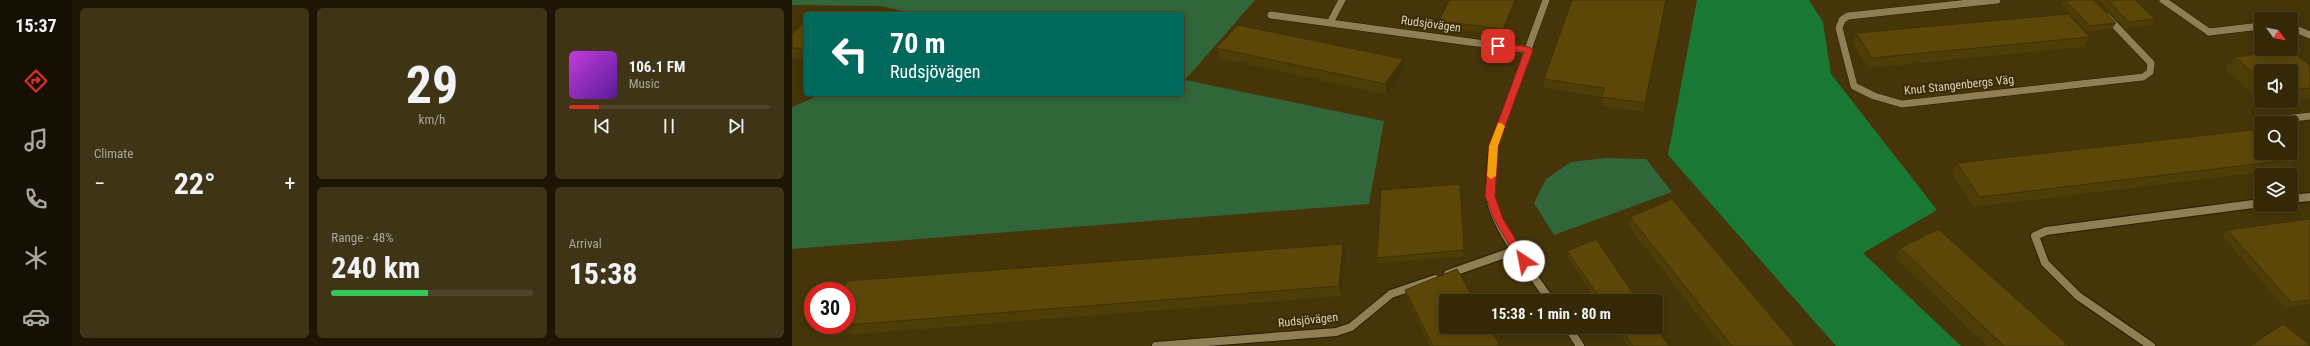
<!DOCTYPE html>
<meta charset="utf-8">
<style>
body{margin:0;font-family:"Roboto Condensed",sans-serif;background:#3f3415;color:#f1f3f6;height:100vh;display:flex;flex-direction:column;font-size:15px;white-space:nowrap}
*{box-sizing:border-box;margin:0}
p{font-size:13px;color:#a9a69b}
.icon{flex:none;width:22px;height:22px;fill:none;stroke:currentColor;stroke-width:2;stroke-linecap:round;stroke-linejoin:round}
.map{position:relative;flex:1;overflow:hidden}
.side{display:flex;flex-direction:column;gap:8px;padding:8px;background:#1d1604;width:720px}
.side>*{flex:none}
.banner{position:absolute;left:12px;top:12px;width:380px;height:84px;border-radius:4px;box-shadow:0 2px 10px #0003,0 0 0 1px #4e4428;background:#00695c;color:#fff;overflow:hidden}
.needle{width:26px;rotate:122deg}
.fabs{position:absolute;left:1462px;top:12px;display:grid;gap:8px}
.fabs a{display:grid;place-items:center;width:44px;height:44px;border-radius:4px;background:#342807;box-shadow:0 2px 10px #0003,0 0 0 1px #4e4428;font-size:20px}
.speed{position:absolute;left:12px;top:282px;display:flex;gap:8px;font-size:20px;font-weight:700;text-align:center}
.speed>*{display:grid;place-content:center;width:52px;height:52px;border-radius:50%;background:#342807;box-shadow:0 2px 10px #0003,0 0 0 1px #4e4428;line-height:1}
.speed .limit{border:6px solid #d22;background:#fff;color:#111}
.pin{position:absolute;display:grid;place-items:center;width:34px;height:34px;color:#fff;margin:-17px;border-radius:8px;box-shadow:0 2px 6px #0006}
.me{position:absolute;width:44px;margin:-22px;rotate:326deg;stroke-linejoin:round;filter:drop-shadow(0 0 3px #0008)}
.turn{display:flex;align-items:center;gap:14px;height:84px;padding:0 20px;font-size:18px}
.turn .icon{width:52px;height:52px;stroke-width:2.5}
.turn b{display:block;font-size:28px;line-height:34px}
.big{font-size:30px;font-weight:700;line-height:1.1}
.side .tile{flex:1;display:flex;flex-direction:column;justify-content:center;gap:6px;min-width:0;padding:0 14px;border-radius:6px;background:#3f3415}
.side .dial{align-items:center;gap:0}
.dial b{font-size:52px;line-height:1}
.song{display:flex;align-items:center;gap:12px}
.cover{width:48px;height:48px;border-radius:6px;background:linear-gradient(135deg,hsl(290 70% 55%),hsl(270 70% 35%))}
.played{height:4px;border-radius:2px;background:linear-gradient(90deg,#d93025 15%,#4e4428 15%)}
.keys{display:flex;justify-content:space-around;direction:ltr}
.heat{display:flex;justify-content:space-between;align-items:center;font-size:22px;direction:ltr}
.charge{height:6px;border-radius:3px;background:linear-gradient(90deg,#34c759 48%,#4e4428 0)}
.side .tiles{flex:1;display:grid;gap:8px;grid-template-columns:repeat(3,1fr)}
.tile:first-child{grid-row:span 2}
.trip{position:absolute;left:647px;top:294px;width:224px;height:40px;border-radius:4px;background:#342807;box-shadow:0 2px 10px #0003,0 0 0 1px #4e4428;font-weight:700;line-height:40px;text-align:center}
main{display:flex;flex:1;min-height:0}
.dock{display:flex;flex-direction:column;width:72px;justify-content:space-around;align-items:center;background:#151003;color:#a9a69b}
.dock .icon{width:28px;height:28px}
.dock .active{color:#d93025}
.dock b{font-size:18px;color:#f1f3f6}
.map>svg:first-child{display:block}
.green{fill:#30663a}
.forest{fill:#1a7835}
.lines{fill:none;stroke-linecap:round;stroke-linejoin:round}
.service-far1-casing{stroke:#281d00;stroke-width:8}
.service-casing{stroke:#281d00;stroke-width:10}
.minor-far1-casing{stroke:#281d00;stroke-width:8}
.minor-casing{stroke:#281d00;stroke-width:10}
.service-far1{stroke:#907e55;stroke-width:7}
.service{stroke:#907e55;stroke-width:8}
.minor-far1{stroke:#907e55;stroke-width:7}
.minor{stroke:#907e55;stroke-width:8}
.wall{fill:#4f3d07}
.shaded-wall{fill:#403206}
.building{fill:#5c4708;stroke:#403206}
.route{fill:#d93025;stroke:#8d1f18}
.slow{fill:#f59e0b}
.labels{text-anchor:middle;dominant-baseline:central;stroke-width:4;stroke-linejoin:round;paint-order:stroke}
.street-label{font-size:12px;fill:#dbd2bc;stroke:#3a2b00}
</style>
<main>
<nav class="dock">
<b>15:37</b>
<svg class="icon active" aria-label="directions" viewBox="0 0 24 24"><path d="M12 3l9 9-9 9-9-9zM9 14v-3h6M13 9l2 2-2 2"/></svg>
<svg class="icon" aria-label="music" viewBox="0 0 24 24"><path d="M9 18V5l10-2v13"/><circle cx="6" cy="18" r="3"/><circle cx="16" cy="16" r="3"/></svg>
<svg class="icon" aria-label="phone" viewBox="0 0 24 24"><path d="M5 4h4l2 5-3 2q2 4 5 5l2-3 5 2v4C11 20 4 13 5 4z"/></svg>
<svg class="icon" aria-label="climate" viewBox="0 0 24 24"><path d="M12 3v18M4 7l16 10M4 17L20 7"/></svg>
<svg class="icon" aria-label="car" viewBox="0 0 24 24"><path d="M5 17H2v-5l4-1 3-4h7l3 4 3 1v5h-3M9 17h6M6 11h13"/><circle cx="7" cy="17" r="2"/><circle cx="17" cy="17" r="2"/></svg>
</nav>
<section class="side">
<div class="tiles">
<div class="tile"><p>Climate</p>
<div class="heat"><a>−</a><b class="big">22°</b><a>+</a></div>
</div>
<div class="tile dial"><b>29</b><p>km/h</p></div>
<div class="tile">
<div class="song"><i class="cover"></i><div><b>106.1 FM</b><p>Music</p></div></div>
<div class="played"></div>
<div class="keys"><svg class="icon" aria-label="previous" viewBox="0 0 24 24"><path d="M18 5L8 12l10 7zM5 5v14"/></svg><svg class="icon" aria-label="pause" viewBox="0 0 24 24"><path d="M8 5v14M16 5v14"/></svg><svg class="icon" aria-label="next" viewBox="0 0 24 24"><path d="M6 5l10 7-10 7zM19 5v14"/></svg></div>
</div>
<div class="tile"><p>Range · 48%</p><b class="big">240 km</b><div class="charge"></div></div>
<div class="tile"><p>Arrival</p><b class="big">15:38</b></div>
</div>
</section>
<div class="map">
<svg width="1518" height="346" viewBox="0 0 1518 346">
<rect width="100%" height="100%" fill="#453509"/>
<path class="green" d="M0,0H463L393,80L592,121L577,204L0,249V107L30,94H390V14H124L89,6L0,5Z
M814,158L854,159L880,192L762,235L742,203L754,179L779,162Z"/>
<path class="forest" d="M905,0H1017L1031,22L1039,74L1145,210L1071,253L1169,346H1044L876,155Z"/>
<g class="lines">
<g class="service-far1-casing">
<path id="service-far1" d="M1205,0L1056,16L1050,20L1047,28L1062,86L1082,96L1110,104L1351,77L1358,72L1359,63L1315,17
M479,15L737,50
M538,23L550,0
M1499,27L1518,35
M1417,32L1469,26
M1493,119L1518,116"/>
</g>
<g class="service-casing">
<path id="service" d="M1499,199L1518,197
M656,274L724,250
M364,346L544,332L559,327L599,294L643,279
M1359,346L1286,296L1253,263L1243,236L1254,231L1469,203"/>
</g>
<g class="minor-far1-casing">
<path id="minor-far1" d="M1371,0L1417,32
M700,157L701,146L754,0"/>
</g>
<g class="minor-casing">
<path id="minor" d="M700,156C700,168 697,183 698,196C701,226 741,275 759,301
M776,327L788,346"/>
</g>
<use href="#service-far1" class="service-far1"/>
<use href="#service" class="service"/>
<use href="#minor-far1" class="minor-far1"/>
<use href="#minor" class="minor"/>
</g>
<path class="wall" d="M657,0H726L711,35L647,27V21Z
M780,0H875L852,112L810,106V97L752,88V79Z
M1271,0H1302L1324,23L1320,29L1295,31L1269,4Z
M1307,0H1343L1363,19L1359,25L1333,28Z
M14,24V58H0V34Z
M1064,33L1298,37L1292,47L1076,68L1061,43Z
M424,48L611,59L612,69L595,95L428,58Z
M1443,57L1518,66V99L1497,102L1496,101H1499V71H1469V94L1461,95L1433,69Z
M1506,159L1496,169L1182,207L1160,174L1165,163Z
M668,184L672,256L587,263L585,258Z
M838,217L1004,346H930L837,227Z
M1518,219V304L1493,308L1430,236L1435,230Z
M1108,248L1277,346H1195L1104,258Z
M775,251L846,301H805L775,256Z
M554,254L550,296L40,336L29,327L30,325H55V291Z
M613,290L708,346H638L616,300Z
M823,327H864L877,346H836Z"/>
<path class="shaded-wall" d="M723,0H726L711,35V29Z
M874,0H875L852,112L853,103Z
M611,59L612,69L595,95L593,84Z
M668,184L669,190L672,256V250Z
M551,244L554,254L550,296L547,286Z"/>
<path class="building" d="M657,0H723L711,29L647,21Z
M780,0H874L853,103L810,97L812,88L752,79Z
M1273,0H1302L1324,23L1298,26Z
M1316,0H1343L1363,19L1336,22Z
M1276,14L1298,37L1080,58L1064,33Z
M10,24H14V48H0V34Z
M446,25L611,59L593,84L424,48Z
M1499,50L1518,66V88L1508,89L1499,81V71H1469V80L1443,57Z
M1469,129V153L1499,152L1506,159L1188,197L1165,163Z
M668,184L672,250L585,258L589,190Z
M880,199L1004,346H940L838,217Z
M1518,219V300L1499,302L1435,230Z
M1146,229L1277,346H1212L1108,248Z
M804,239L846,301H810L775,251Z
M551,244L547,286L55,325V291H50L55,281Z
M665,269L683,301H654V327H697L708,346H641L613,290Z
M1491,324L1518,345V346H1458Z
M30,325H50L29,327Z
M828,327H864L877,346H841Z"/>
<path class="route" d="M706,43L737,47L741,50L706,146L703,196L711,219L737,261L732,265L728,264L702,219L693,196L697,146L732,52L703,48V44Z"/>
<path class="slow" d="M706,123H709L713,126L706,146L704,176L699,179L695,176L697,146Z"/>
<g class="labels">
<g class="street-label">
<text transform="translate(639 24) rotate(8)">Rudsjövägen</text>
<text transform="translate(1167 85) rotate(-6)">Knut Stangenbergs Väg</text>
<text transform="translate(516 320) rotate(-6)">Rudsjövägen</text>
</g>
</g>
</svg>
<div class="fabs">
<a><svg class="needle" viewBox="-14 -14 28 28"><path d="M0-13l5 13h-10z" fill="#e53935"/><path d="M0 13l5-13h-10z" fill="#a9a69b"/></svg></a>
<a><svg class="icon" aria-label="sound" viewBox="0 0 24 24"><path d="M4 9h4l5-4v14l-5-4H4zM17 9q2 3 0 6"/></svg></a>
<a><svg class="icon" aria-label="search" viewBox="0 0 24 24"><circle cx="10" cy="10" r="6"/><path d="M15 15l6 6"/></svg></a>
<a><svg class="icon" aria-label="layers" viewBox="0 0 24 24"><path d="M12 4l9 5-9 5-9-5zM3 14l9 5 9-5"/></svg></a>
</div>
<div class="speed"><div class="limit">30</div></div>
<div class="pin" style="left:706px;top:46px;background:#d93025"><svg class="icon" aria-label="arrive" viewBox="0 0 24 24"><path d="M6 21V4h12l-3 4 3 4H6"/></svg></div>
<svg class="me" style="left:732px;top:261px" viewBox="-20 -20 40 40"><circle r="19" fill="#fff"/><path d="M0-13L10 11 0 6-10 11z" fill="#d93025"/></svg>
<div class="trip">15:38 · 1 min · 80 m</div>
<div class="banner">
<div class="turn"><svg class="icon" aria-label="left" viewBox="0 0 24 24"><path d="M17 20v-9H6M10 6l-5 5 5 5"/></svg><div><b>70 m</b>Rudsjövägen</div></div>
</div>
</div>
</main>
